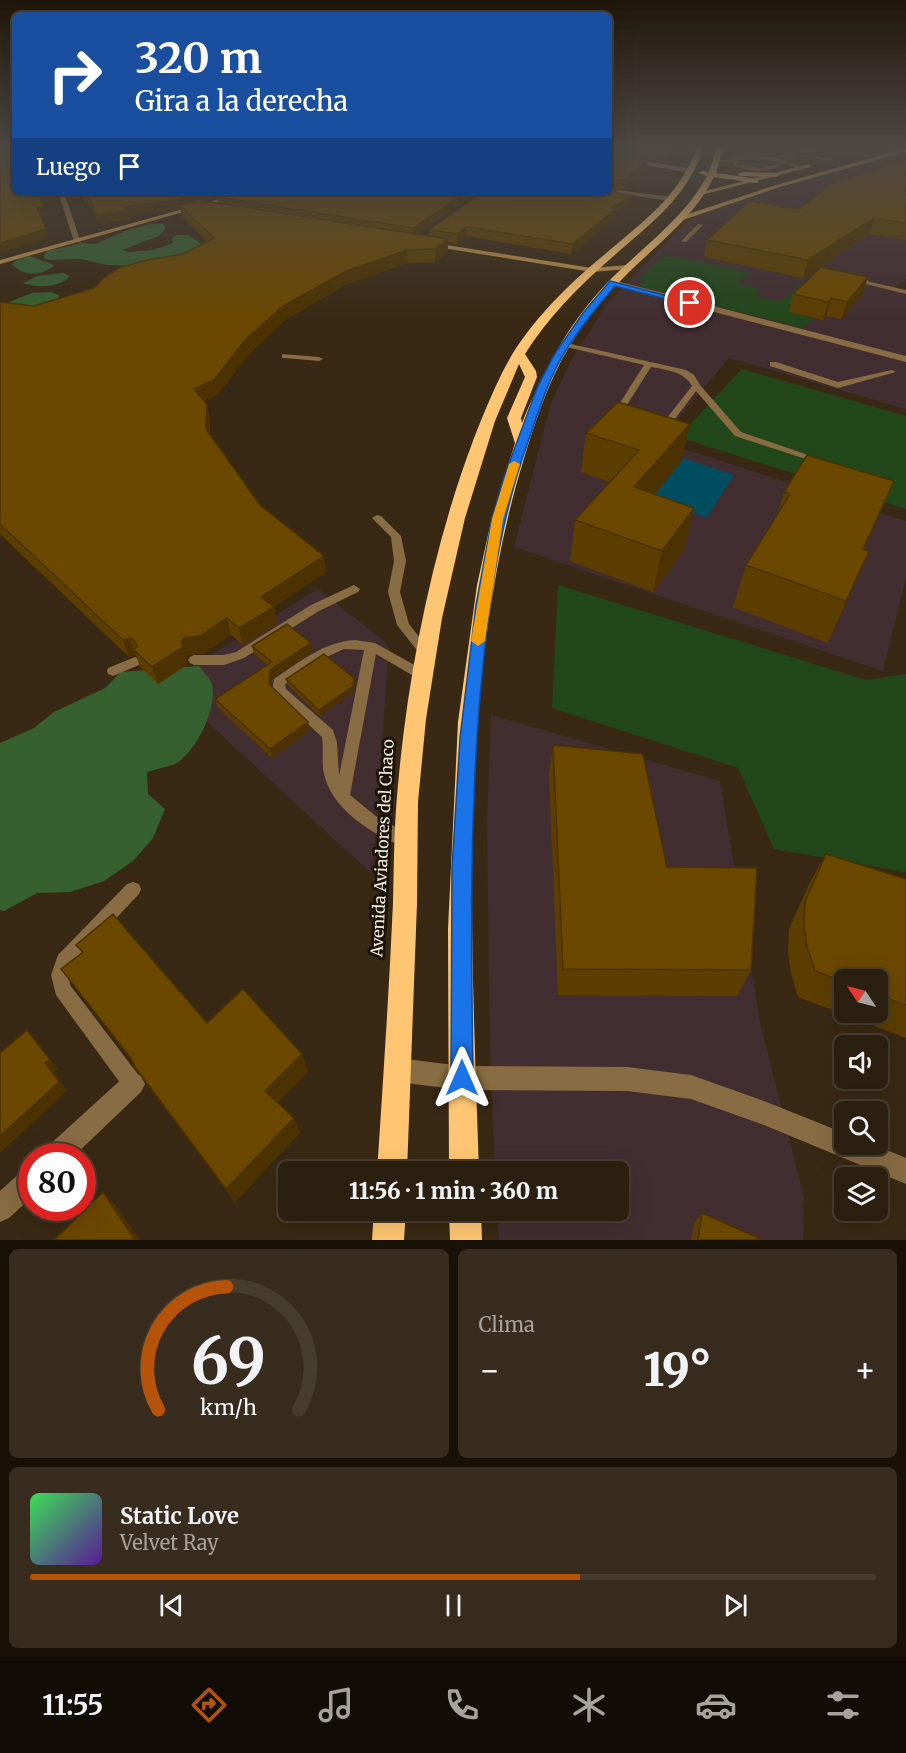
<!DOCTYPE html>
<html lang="es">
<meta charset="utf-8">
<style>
body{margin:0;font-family:Merriweather,serif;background:#372c1d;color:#f1f3f6;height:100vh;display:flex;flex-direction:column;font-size:22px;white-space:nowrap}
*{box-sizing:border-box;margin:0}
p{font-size:20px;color:#a6a29e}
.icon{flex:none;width:33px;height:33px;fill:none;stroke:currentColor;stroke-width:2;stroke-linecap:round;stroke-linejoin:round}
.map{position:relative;height:1240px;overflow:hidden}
.sheet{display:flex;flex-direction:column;gap:9px;padding:9px;background:#181108;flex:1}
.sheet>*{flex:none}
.guide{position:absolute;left:12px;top:12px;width:600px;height:183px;border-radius:9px;box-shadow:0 6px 24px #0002,0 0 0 2px #473d2f;background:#1a4fa0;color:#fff;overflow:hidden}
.needle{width:39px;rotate:305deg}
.buttons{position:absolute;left:834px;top:969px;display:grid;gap:12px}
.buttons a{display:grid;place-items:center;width:54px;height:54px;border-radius:9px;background:#2b1f0f;box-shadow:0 6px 24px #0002,0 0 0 2px #473d2f;font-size:30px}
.speed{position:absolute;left:18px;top:1143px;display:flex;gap:12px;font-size:30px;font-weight:700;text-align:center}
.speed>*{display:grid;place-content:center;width:78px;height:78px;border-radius:50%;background:#2b1f0f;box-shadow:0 6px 24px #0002,0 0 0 2px #473d2f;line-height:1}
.speed .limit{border:9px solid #d22;background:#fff;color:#111}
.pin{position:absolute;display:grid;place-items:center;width:51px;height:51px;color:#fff;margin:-26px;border:3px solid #fff;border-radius:50%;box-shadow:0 2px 6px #0007}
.me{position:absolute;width:66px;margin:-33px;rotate:0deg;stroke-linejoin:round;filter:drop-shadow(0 0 4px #0008)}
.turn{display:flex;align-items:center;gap:21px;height:126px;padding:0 24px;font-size:27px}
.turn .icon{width:78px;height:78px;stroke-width:2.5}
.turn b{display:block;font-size:42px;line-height:51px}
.then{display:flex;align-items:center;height:57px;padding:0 24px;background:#0003;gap:12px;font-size:22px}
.big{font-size:45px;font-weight:800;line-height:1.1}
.sheet .card{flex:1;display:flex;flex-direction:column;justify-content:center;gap:9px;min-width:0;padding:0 21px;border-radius:9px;background:#372c1d}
.sheet .dial{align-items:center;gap:0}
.dial svg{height:156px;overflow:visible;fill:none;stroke:#473d2f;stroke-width:7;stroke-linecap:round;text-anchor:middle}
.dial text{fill:#f1f3f6;stroke:none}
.song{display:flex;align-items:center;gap:18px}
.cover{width:72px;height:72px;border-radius:9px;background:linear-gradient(135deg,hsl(130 70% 55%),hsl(270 70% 35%))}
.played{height:6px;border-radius:3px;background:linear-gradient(90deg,#b45309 65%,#473d2f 65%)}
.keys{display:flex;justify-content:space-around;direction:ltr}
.heat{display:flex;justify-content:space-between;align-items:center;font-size:33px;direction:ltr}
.sheet .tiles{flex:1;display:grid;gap:9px;grid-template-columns:1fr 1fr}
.card:last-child{grid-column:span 2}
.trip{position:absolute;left:278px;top:1161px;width:351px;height:60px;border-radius:9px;background:#2b1f0f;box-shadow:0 6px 24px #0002,0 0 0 2px #473d2f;font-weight:800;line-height:60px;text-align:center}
.tab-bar{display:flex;height:96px;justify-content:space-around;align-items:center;background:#110c06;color:#a6a29e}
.tab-bar .icon{width:42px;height:42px}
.tab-bar .on{color:#b45309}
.tab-bar b{font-size:27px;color:#f1f3f6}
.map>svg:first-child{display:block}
.commercial{fill:#422e31}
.green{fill:#22471b}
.forest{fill:#36602f}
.water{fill:#004e60}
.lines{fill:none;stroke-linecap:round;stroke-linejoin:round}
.lane{fill:#886c43;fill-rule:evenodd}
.street{fill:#886c43;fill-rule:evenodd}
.secondary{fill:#bc8f4a;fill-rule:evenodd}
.primary{fill:#e4aa4e;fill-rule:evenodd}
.highway{fill:#fec672;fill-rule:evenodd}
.wall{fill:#5c3e00;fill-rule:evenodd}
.shaded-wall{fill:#4b3200}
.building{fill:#6b4800;stroke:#4b3200;stroke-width:1.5}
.route{fill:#1a73e8;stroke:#114b97;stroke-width:1.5}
.slow{fill:#f59e0b}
.labels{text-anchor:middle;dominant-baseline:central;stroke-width:6;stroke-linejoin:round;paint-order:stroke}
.street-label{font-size:16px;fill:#f7ede0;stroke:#1b140a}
</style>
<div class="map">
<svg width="906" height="1240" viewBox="0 0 906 1240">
<rect width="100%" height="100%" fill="#392914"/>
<path class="commercial" d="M906,153V279L894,288L906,291V409L729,358L659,441L906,521V577L883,671L514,547L550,406L569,364L605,306L687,221L709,211L800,182Z
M318,589L384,641L389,649L372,874L165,683Z
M491,715L720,781L761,1027L804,1198L803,1240H499L497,1211L618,1210V1172L495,1171L490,1047L487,825Z"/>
<path class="green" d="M664,255L750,272L737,283L761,289L754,296L780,302L800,284L814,286L789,312L813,318L803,328L639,286L644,281L638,279Z
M742,369L906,416V509L678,437Z
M558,585L866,680L906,674V872L774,849L738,768L552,708Z"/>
<path class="forest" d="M152,224H163L166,228L159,236L122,250L128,252L153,250L174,243L171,240L176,235H188L204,245V249L142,266L107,265L81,259L47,260L43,256L47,251L83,243L95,244L130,229Z
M30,256L52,264L54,266C40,276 24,277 12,264L17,260Z
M63,273L70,276C60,288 37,288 23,283L37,276Z
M51,292L59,295L58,300L41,307H11L9,302L32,293Z
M199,666C202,671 208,676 211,681C220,704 196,753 175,764C167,767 156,769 147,772L148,794L165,809L153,838L133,861L104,881L70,892L37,893L4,911L0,910V743L34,728L54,712L105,688L121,672Z"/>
<path class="water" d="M683,458L734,475L707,517L648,501Z"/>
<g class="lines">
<path class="lane" d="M613,146H618L609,153V150Z
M729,146H741L756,150L754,151Z
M786,153L833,159L835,160L833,161L784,155Z
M736,154H740V157C761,156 785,155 803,169L798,170L786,163C773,174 749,172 733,166L734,161L718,162L716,161L735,158ZM761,159L784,163L760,168L738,164L739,160Z
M609,189L671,197L674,199L671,201L607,192Z
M698,224L703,225L686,242H682V240Z
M859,274L870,282L906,290V294L866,284L856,276Z
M562,342L686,370L694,375L700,385L741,432L826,461L821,464L818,463L735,436L696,391L665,432H659V428L692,386C684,371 666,370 651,367L618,419H612L611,417L644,365L562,346Z
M282,354L319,357L323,359L319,361L285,358H282Z
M770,362H776L838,382L892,370L896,372L838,388L770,366Z
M377,515L381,516L401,536L406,561L400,592L409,624L431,652L433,655L431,658H423L397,625L388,592L394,561L391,537L372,518Z
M354,585L360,589L358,592L319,611L244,658L224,665H194L190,663L188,660L190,657L194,655H224L236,652L311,605Z
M355,640L375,643L427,672L428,675L427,678H417L376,654L350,795L377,817L412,836L415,841L412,846L407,848C374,836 332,810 324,774C321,762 324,749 322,737L272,691L274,679C300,662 323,642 355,640ZM344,649L364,650L339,776L337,743L333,730L286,689L285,684L322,659Z
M135,657L139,659L141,662L139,665L113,676L108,674L107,671L108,668Z
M133,882L139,884L141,889L139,894L71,966L69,975L70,985L140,1077L143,1084L140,1091L133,1094L126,1091L56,995L51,975L58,955L127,884Z"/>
<path class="street" d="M58,192H64L81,243L74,241Z
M613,280L906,356V362L610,285L609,283Z
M398,1058L462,1066L627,1067L691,1075L764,1101L844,1133V1144H872L906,1158V1184L764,1125L691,1099L627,1091L462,1090L398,1082L390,1078L386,1070L390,1062Z
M133,1072L141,1076L145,1084L141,1092L74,1156H44L47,1147L125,1076Z
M32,1166V1197L9,1218L0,1222V1191L23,1170Z"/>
<path class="secondary" d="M609,155L692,169L695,171L692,173L609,159Z
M244,192H254L0,264V260Z
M427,242L592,268L628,265L632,267L628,269L592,272L430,246L426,244Z"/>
<path class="primary" d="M906,148V152L780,187L683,220L676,218L776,185Z
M809,164L811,167L701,195L698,193Z"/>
<path class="highway" d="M697,146H704C687,200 648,225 608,261C577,288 547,319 525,354L536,371L537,377L521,418L522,423C543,371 568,324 607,283C641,248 684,219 707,176L698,173L702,171L709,172L717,146H724L716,173L758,179V183H755L714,177C695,216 659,243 629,272C603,298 579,328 561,361C541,400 528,444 516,486C457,701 472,951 479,1172H449L448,929L458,722L477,585L492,517L515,443L507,418L525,377L519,364L495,421L465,518L442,618L426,719L418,802L417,903L407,1172H377C383,1082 389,992 393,903C394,863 394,824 398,785C410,651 443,495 502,373C524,328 565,287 604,255C643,221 680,197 697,146Z
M742,172L776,173L780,175L776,177L739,176L738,174Z
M374,1210H406L404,1240H372Z
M449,1210H481L482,1240H450Z"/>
</g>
<path class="wall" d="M613,146H675L669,162L612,153Z
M761,146H822L816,153H804Z
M738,148L801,155L798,161L773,155H742L737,152Z
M609,151L610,153L646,168L624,189L618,188L617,193L630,204L615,213V218L571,254L466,236L457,244L448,242V251L435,262L408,263L347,284L285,320L248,355L218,394L204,401L210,419V435L260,505L324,556L326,572L274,607L277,624L243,645L231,635L204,653L189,655L186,659L188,664L158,684L140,667L136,655L129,657L0,534V302L34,306L94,288L183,254L207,241L182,216L180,208L174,209L129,215L130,219L99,224L91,206L87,207L82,197L69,198L66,192H478L417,234L429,236V230L565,196L609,192ZM223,195L217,197L218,203L204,201Z
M906,159V240L869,234L803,278L704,257L707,240L799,209Z
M793,294H863L841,319L826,316L823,320L789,312Z
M690,424L681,462L655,494L685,548L653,592L570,561L575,520L610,482L581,472L586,433Z
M784,492L877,521L864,550L869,551L828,643L733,607L746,565L777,516Z
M311,643L313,651L272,679L271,687L308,722L310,730L272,758L217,707L215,699L268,665L254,654L252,646Z
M354,678L355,684L353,692L320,716L288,685L286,679Z
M553,745L667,867L751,970L737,996L558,995L549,774Z
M826,854L906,879V1038L798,997L791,973L788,952L789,929L810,882ZM844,980H878V1012H844Z
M76,945L207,1023L302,1054L308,1072L277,1102L300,1133L235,1202L147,1084L132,1061L61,969L82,953Z
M702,1213L763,1240H691L694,1223Z"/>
<path class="shaded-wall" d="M673,146H675L669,162L670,153Z
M818,146H822L816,153Z
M648,160L646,168L624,189L625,180Z
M56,192L58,200L41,202L39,194Z
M67,192H81L82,197L69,198Z
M205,192H236L182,207L179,205L180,208L174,209L129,215L130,219L99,224L97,215L125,207Z
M467,192H478L413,237V228Z
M632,196L630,204L615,213V218L571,254L572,244L611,208Z
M89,198L91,206L87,207L85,199Z
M43,207L46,215L39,216L37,208Z
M874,218L869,234L803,278L808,260Z
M466,227V236L457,244V234Z
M46,229L48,238L0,253V243Z
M448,239V251L435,262V249Z
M407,250L408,263L347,284L285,320L248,355L218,394L198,404L194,389L245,340L283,306L346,271Z
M868,277L863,294L841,319L847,302Z
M832,298L826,316L823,320L828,302Z
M207,404L210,419L209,445L206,429Z
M690,424L681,462L627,528L634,487Z
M894,481L877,521L845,590L863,549Z
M694,508L685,548L653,592L662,551Z
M869,551L851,592L828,643L846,601Z
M324,556L326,572L274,607L277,624L243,645L239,628L261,597Z
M227,618L231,635L204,653L189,655L186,659L188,664L158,684L152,667L181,642L184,638Z
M130,638L136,655L129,657L123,640Z
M311,643L313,651L272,679L270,693L269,684L270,670Z
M354,678L355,684L353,692L320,716L319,710Z
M308,722L310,730L272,758L270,749Z
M27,1030L58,1069L54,1072L67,1091L0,1153V1136L45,1063Z
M302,1054L308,1072L273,1107L265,1091Z
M294,1118L300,1133L235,1202L226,1189Z
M103,1192L114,1203L140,1240H135Z"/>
<path class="building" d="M9,146H15V192H55L39,194L43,207L37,208L46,229L0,243V148Z
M621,146H673L670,153Z
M740,146H741L801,155L799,158L774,152L743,151L738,148Z
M609,151L610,153L648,160L625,180L609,179Z
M906,159V223L874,218L808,260L707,240L750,201L799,209L831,184Z
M609,185L618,187L613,192L632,196L611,208L616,209L572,244L466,227L457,234L429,230L483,192H537L565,196L573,192H609Z
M82,192H205L172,201L125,207L128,211L97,215L89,198L85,199Z
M235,192H467L413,228L217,197Z
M198,200L448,239L435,249L407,250L346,271L283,306L245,340L214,380L194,389L207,404L206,429L260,505L324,556L261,597L274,607L239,628L227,618L200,636L184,638L181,642L183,647L152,667L134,650L137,646L135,641L130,638L123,640L0,524V302L34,306L94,288L105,277L119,268L147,260L183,254L214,238L179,205Z
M821,267L868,277L847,302L832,298L828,302L793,294Z
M618,402L690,424L634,487L694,508L662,551L575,520L639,450L586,433Z
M807,455L894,481L863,549L869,551L846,601L746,565L790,494L784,492Z
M287,624L311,643L270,670L269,684L308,722L270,749L215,699L272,662L252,646Z
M324,654L354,678L353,686L319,710L286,679Z
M553,745L643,754L667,867L757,868L751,970L563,969Z
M826,854L906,879V1005L878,995V980H844V982L815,971L807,947L804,926L805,902Z
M113,914L207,1023L243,989L302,1054L265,1091L294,1118L226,1189L135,1067L131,1058L61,969L83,952L76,945Z
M27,1030L50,1060L45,1063L59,1082L0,1136V1053Z
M103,1192L135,1240H54Z
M702,1213L763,1240H698Z"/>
<linearGradient id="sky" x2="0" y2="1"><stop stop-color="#1f170b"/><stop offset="0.46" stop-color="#4e4945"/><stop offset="1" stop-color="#4e4945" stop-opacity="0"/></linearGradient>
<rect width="906" height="320" fill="url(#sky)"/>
<path class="route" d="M610,281L694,303L690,305L615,286C596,308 578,330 563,355C548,381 539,410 529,439C502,514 491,585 483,665C469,802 471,940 473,1078L469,1085L462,1089L454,1085L451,1078L452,868L460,738L476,605L492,519L504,477L537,388L554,355L583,313Z"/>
<path class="slow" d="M514,461L520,464L503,519L485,641L478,646L471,641L492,519L509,464Z"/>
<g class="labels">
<g class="street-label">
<text transform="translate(382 848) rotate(-87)">Avenida Aviadores del Chaco</text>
</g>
</g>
</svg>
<div class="buttons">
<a><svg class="needle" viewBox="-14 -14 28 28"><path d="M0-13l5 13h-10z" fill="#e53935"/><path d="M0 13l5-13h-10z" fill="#a6a29e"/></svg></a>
<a><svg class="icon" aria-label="sound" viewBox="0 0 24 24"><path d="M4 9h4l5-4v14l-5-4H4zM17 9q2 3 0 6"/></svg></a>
<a><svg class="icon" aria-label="search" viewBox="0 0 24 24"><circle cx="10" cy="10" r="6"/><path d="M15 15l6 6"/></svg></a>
<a><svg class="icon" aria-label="layers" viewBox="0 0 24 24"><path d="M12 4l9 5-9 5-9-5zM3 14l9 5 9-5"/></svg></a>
</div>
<div class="speed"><div class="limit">80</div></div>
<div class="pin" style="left:690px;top:303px;background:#d93025"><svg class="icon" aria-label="arrive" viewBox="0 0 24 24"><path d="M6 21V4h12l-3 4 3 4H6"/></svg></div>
<svg class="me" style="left:462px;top:1078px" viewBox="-20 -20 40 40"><path d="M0-17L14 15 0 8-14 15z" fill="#1a73e8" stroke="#fff" stroke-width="4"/></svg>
<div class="trip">11:56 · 1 min · 360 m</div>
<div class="guide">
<div class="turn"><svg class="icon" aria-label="right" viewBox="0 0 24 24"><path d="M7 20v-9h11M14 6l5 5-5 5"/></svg><div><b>320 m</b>Gira a la derecha</div></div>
<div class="then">Luego<svg class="icon" aria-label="arrive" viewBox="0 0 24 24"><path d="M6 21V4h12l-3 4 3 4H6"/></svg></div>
</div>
</div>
<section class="sheet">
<div class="tiles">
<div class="card dial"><svg viewBox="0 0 100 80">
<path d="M14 69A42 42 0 1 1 86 69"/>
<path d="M14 69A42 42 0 0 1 49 6" stroke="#b45309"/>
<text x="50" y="56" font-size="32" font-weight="700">69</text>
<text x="50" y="72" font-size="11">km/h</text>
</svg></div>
<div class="card"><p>Clima</p>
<div class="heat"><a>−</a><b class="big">19°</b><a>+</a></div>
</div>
<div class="card">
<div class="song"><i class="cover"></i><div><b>Static Love</b><p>Velvet Ray</p></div></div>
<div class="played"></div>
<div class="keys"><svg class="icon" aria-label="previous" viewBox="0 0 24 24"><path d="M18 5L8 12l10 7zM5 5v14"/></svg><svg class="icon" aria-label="pause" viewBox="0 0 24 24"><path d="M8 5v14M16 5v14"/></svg><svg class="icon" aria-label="next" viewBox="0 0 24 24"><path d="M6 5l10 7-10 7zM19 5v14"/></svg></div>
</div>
</div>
</section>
<nav class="tab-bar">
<b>11:55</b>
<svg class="icon on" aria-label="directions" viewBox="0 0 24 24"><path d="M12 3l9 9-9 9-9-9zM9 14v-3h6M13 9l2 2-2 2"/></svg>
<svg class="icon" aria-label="music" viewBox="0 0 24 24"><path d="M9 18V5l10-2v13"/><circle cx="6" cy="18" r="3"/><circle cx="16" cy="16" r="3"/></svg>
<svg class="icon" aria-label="phone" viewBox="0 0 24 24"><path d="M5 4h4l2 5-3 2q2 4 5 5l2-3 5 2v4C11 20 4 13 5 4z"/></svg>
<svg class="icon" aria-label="climate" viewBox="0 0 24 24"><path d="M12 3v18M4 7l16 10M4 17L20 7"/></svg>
<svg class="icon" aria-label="car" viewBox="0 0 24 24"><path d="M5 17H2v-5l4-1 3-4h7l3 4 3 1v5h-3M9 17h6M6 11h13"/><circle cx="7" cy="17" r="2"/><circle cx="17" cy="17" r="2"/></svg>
<svg class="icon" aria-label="filters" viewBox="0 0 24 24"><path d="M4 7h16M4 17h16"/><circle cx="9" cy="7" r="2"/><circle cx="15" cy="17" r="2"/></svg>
</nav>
